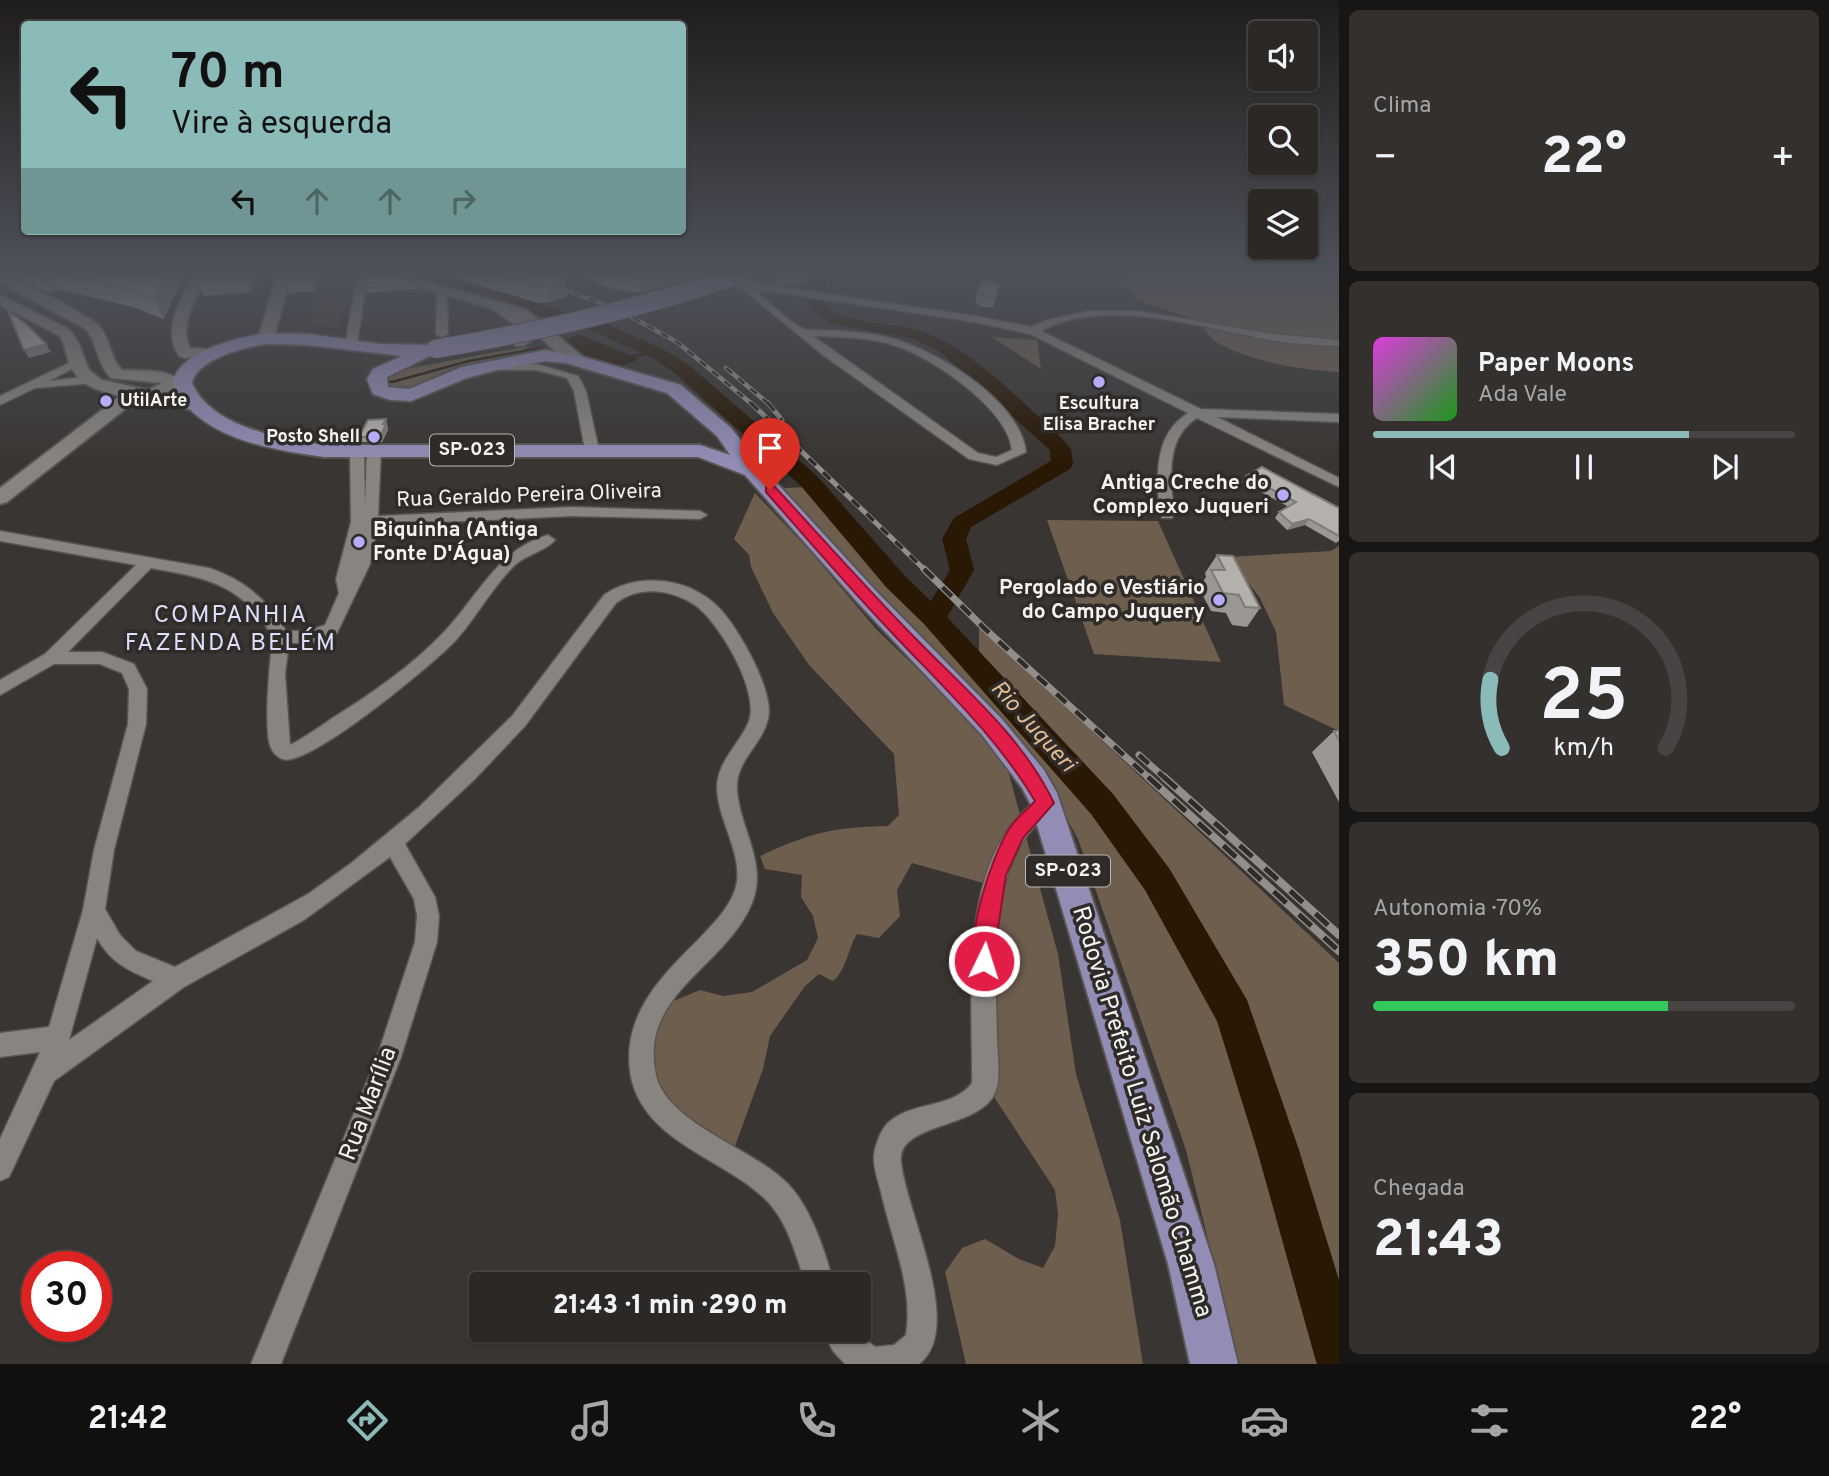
<!DOCTYPE html>
<html lang="pt">
<meta charset="utf-8">
<style>
body{margin:0;font-family:Overpass,sans-serif;background:#33302e;color:#f1f3f6;height:100vh;display:flex;flex-direction:column;font-size:26px;white-space:nowrap}
*{box-sizing:border-box;margin:0}
p{font-size:23px;color:#a6a6a7}
.icon{flex:none;width:38px;height:38px;fill:none;stroke:currentColor;stroke-width:2;stroke-linecap:round;stroke-linejoin:round}
.map{position:relative;flex:1;overflow:hidden}
.panel{display:flex;flex-direction:column;gap:10px;padding:10px;background:#181615;width:490px}
.panel>*{flex:none}
.top-card{position:absolute;left:21px;top:21px;width:665px;height:214px;border-radius:7px;box-shadow:0 2px 5px #0004,0 0 0 2px #474443;background:#8bbbb9;color:#111;overflow:hidden}
.buttons{position:absolute;left:1248px;top:21px;display:grid;gap:14px}
.buttons a{display:grid;place-items:center;width:70px;height:70px;border-radius:7px;background:#2b2826;box-shadow:0 2px 5px #0004,0 0 0 2px #474443;font-size:35px}
.speed{position:absolute;left:21px;top:1251px;display:flex;gap:14px;font-size:35px;font-weight:700;text-align:center}
.speed>*{display:grid;place-content:center;width:91px;height:91px;border-radius:50%;background:#2b2826;box-shadow:0 2px 5px #0004,0 0 0 2px #474443;line-height:1}
.speed .limit{border:10px solid #d22;background:#fff;color:#111}
.pin{position:absolute;display:grid;place-items:center;width:60px;height:60px;color:#fff;margin:-72px -30px;border-radius:50% 50% 50% 0;rotate:-45deg;box-shadow:0 0 7px #0007}
.pin .icon{rotate:45deg}
.me{position:absolute;width:77px;margin:-38px;rotate:4deg;stroke-linejoin:round;filter:drop-shadow(0 0 5px #0008)}
.turn{display:flex;align-items:center;gap:24px;height:147px;padding:0 35px;font-size:32px}
.turn .icon{width:91px;height:91px;stroke-width:2.5}
.turn b{display:block;font-size:49px;line-height:60px}
.lanes{display:flex;align-items:center;height:66px;padding:0 35px;background:#0003;justify-content:center;gap:35px;direction:ltr}
.lanes .off{opacity:.35}
.big{font-size:52px;font-weight:800;line-height:1.1}
.panel .tile{flex:1;display:flex;flex-direction:column;justify-content:center;gap:10px;min-width:0;padding:0 24px;border-radius:10px;background:#33302e}
.panel .dial{align-items:center;gap:0}
.dial svg{height:182px;overflow:visible;fill:none;stroke:#474443;stroke-width:7;stroke-linecap:round;text-anchor:middle}
.dial text{fill:#f1f3f6;stroke:none}
.song{display:flex;align-items:center;gap:21px}
.cover{width:84px;height:84px;border-radius:10px;background:linear-gradient(135deg,hsl(300 70% 55%),hsl(120 70% 35%))}
.played{height:7px;border-radius:4px;background:linear-gradient(90deg,#8bbbb9 75%,#474443 75%)}
.keys{display:flex;justify-content:space-around;direction:ltr}
.heat{display:flex;justify-content:space-between;align-items:center;font-size:38px;direction:ltr}
.charge{height:10px;border-radius:5px;background:linear-gradient(90deg,#34c759 70%,#474443 0)}
.trip{position:absolute;left:469px;top:1272px;width:402px;height:70px;border-radius:7px;background:#2b2826;box-shadow:0 2px 5px #0004,0 0 0 2px #474443;font-weight:800;line-height:70px;text-align:center}
.dock{display:flex;height:112px;justify-content:space-around;align-items:center;background:#11100f;color:#a6a6a7}
.dock .icon{width:49px;height:49px}
.dock .current{color:#8bbbb9}
.dock b{font-size:32px;color:#f1f3f6}
main{display:flex;flex:1;min-height:0}
.map>svg:first-child{display:block}
.built{fill:#474038}
.green{fill:#6e5e4e}
.water{fill:#291804}
.lines{fill:none;stroke-linecap:round;stroke-linejoin:round}
.stream{stroke:#291804;stroke-width:2.5}
.river{fill:#291804;fill-rule:evenodd}
.street-casing{stroke:#575552;stroke-width:3}
.secondary-casing{stroke:#575552;stroke-width:4}
.primary-casing{stroke:#575552;stroke-width:4}
.street{fill:#888480;fill-rule:evenodd}
.secondary{fill:#888480;fill-rule:evenodd}
.primary{fill:#938cb5;fill-rule:evenodd}
.rail-far3-casing{stroke:#918e8b;stroke-width:4.5}
.rail-far2-casing{stroke:#918e8b;stroke-width:5}
.rail-far1-casing{stroke:#918e8b;stroke-width:7}
.rail-casing{stroke:#918e8b;stroke-width:8}
.rail-far3{stroke:#2e2b28;stroke-width:2.5;stroke-dasharray:8;stroke-linecap:butt}
.rail-far2{stroke:#2e2b28;stroke-width:3.5;stroke-dasharray:10;stroke-linecap:butt}
.rail-far1{stroke:#2e2b28;stroke-width:4.5;stroke-dasharray:13;stroke-linecap:butt}
.rail{stroke:#2e2b28;stroke-width:5;stroke-dasharray:17;stroke-linecap:butt}
.primary-bridge-casing{stroke:#575552;stroke-width:20;stroke-linecap:butt}
.primary-bridge{stroke:#938cb5;stroke-width:18}
.wall{fill:#9b9794}
.shaded-wall{fill:#7e7b78}
.building{fill:#b4b0ac;stroke:#7e7b78;stroke-width:2}
.route{fill:#e11d48;stroke:#92132f;stroke-width:2}
.poi-dot{fill:#b6acf8;stroke:#2e2b28;stroke-width:2.5}
.labels{text-anchor:middle;dominant-baseline:central;stroke-width:7;stroke-linejoin:round;paint-order:stroke}
.far-poi-label{font-size:18px;font-weight:bold;fill:#f5f3f1;stroke:#2e2b28;text-anchor:start}
.shield{fill:#2e2b28;stroke:#b9b7b5;stroke-width:2}
.shield-label{font-size:19px;font-weight:bold;fill:#f5f3f1}
.poi-label{font-size:21px;font-weight:bold;fill:#f5f3f1;stroke:#2e2b28;text-anchor:end}
.street-label{font-size:21px;fill:#f5f3f1;stroke:#2e2b28}
.water-label{font-size:23px;font-style:italic;fill:#e5bc92;stroke:#2e2b28}
.quarter-label{font-size:24px;letter-spacing:2px;fill:#dfddfa;stroke:#2e2b28}
.near-street-label{font-size:24px;fill:#f5f3f1;stroke:#2e2b28}
</style>
<main>
<div class="map">
<svg width="1339" height="1364" viewBox="0 0 1339 1364">
<rect width="100%" height="100%" fill="#393532"/>
<path class="built" d="M345,297L337,328L310,326L317,298Z"/>
<path class="green" d="M744,271H836L797,287Z
M1145,271H1339V372C1300,370 1253,362 1218,343C1207,337 1205,327 1197,320L1137,300L1130,290L1117,286L1109,279Z
M992,337L1037,340L1041,369Z
M529,346L514,358L462,365L441,373L412,389L389,391L383,379L395,371L405,369Z
M810,487L891,583L970,663L979,660V625L1339,963V1364H1236L1233,1341L1186,1150L1078,839L1041,771L849,565L784,488Z
M755,493L810,551L876,629L960,710L1007,767L1058,954L1076,1074L1120,1220L1143,1364H966L945,1272L962,1248L985,1239L1019,1259L1043,1268L1055,1246L1058,1214L1055,1190L994,1097L995,1044L989,980L1001,888L912,863L897,890L900,916L879,938L857,934C848,949 846,971 833,981L819,974L805,986L770,1036L763,1069L734,1149L660,1104L646,1052L649,1026L671,1002L700,990L723,996L752,992L807,960L818,938L813,916L801,897L802,875L765,869L760,856C809,833 834,827 888,826L899,815L894,754L809,665L773,613L751,567L749,555L734,539Z
M1047,520L1158,521L1221,662L1094,654Z
M1339,546V731L1284,705L1276,632L1260,598L1228,557L1331,551Z"/>
<path class="water" d="M578,334L639,359L621,367L589,358L562,342Z"/>
<g class="lines">
<path class="stream" d="M626,357L657,353
M381,380L392,382L469,361L541,348"/>
<path class="river" d="M403,271H429L609,325L663,349L690,366L817,476L904,575L931,601L950,570L942,539L954,518L1051,461L1050,450L938,350L910,338L832,324L817,316L808,303L810,283L818,271H834L826,283L824,303C843,325 894,322 921,331C968,346 1016,397 1054,430L1071,449L1073,464L1070,469L971,527L966,539L974,570L947,617L1113,794L1169,868L1247,1000L1299,1150L1339,1280V1364H1317L1315,1358L1257,1150L1217,1021L1145,890L1091,814L924,624L886,587L801,486L676,374L651,357L597,333L405,274Z
M1033,271H1133C1119,283 1048,283 1033,271Z"/>
<g class="street-casing">
<path id="street" d="M358,271H368L357,345L351,348L345,345Z
M796,271H810L781,287L975,316L1031,327L1047,320L1088,311H1139L1273,334L1339,340V346C1316,345 1292,344 1269,340C1202,328 1105,296 1041,331L1201,409L1339,414V422L1217,417L1339,478V487L1197,418C1164,439 1171,480 1174,515L1172,518H1162C1158,510 1159,500 1158,491C1157,460 1160,431 1188,413L1030,334L975,322L754,289C764,298 792,325 804,329C810,331 819,330 825,330C843,331 861,332 878,335C928,344 1020,398 1026,452L997,465L969,459L823,355L739,286L713,278L718,275L769,285ZM813,336C841,337 872,337 899,347C936,360 1008,410 1012,450L996,457L978,453Z
M442,290L447,293L448,334L442,337L436,334L437,293Z
M489,303C506,301 534,324 531,341L523,346H515V342L521,338L515,325L489,307Z
M73,361L83,363L49,381L91,376L97,380L95,383L35,388L0,405V396Z
M536,364L578,376L586,391L599,450L597,453L592,454L585,450L574,391L567,378L536,370H493L487,367L493,364Z
M357,447L364,451L365,505L367,451L374,447L381,451L378,516L572,507L700,511L707,515L700,519L572,516L378,525L370,564L337,633L309,643H289L285,674L290,745C304,738 318,728 331,719C371,694 412,666 445,631C478,596 498,549 548,535L555,540C546,551 527,554 515,565C492,587 477,617 456,640C436,662 306,770 282,759C278,757 273,753 271,748C263,731 270,658 273,637C242,584 207,578 151,568L68,652H102L134,664L147,689L146,724L114,850L105,909L120,935L136,951L175,967L308,894L350,864L418,808L512,716L604,595C629,577 663,577 690,588C701,593 712,600 720,609C739,629 775,692 768,719C762,745 735,761 737,790C740,830 768,863 752,903C726,967 638,994 656,1075C667,1124 755,1149 788,1184C812,1209 825,1252 834,1284H806C796,1257 789,1225 769,1203C728,1159 645,1144 631,1077C620,1019 659,978 697,941C710,927 725,913 733,895C749,861 717,822 717,787C718,760 740,744 749,721C760,691 719,622 695,605C671,589 639,585 616,603L525,726L474,780L405,844L435,897L439,916L437,942L401,1057L281,1364H251L377,1057L415,942L417,916L414,899L390,857L304,920L184,987L54,1081L9,1177L0,1181V1139L40,1052L0,1057V1033L49,1027L83,910L94,850L128,724L129,689L122,673L100,664H54L0,695V680L45,654L136,565L0,541V531L209,568C244,580 267,599 286,631H308L325,625L339,593L336,579L351,522L350,451ZM97,938C111,963 128,970 153,981L69,1040Z
M1046,795L1053,797L1056,803L1053,809C1044,819 1031,828 1024,840C988,896 996,974 997,1037C997,1054 1002,1080 994,1095C976,1129 898,1123 901,1161C905,1210 966,1328 919,1364H845L833,1351L822,1330H854L875,1347L894,1345L906,1335C914,1288 891,1238 881,1192C878,1180 873,1167 874,1155C875,1146 880,1132 886,1125C909,1100 952,1110 972,1083C973,1003 959,876 1021,814C1029,807 1036,798 1046,795Z"/>
</g>
<g class="secondary-casing">
<path id="secondary" d="M196,271H210C199,293 178,323 190,348L222,350L224,353L222,356L185,358L179,356C161,328 182,298 196,271Z
M278,271H292L274,338L266,343L258,338Z
M366,271H390L527,310L584,358L576,363L555,351L517,316Z
M674,271H729L713,281Z
M0,273C15,277 91,316 100,327C111,340 110,359 122,370C140,371 167,368 180,381L170,394L200,402L203,406L194,411L168,403L138,399L7,502L0,504V488L120,396C100,391 78,386 69,363C66,354 65,345 60,336L0,305V295L70,330L79,344L89,370L102,380L148,390L162,383L111,378C97,364 98,344 86,329L0,283Z"/>
</g>
<g class="primary-casing">
<path id="primary" d="M266,333L308,334L380,344L436,345L439,349L436,353L387,377L388,387L409,389L462,367L545,350L583,357L681,385L731,428L762,467L877,592L1002,719L1044,770L1057,793L1214,1264L1238,1364H1190L1168,1264L1031,805L1022,788L982,735L859,604L745,475L698,457H324C271,450 196,438 172,383C181,350 237,338 266,333ZM266,344L308,345L402,356L373,369L367,379L373,394L390,400L411,401L467,378L497,370L545,361L566,363L667,393L717,436L730,455L700,445H324C280,438 212,428 192,383C197,359 244,347 266,344Z"/>
</g>
<use href="#street" class="street"/>
<use href="#secondary" class="secondary"/>
<use href="#primary" class="primary"/>
<g class="rail-far3-casing">
<path id="rail-far3" d="M514,271L617,309L677,342L753,405
M726,368L770,405"/>
</g>
<g class="rail-far2-casing">
<path id="rail-far2" d="M751,403L926,571
M768,403L782,420"/>
</g>
<g class="rail-far1-casing">
<path id="rail-far1" d="M924,569L984,628L1150,779
M1139,755L1166,779"/>
</g>
<g class="rail-casing">
<path id="rail" d="M1148,777L1339,951
M1164,777L1339,935"/>
</g>
<use href="#rail-far3" class="rail-far3"/>
<use href="#rail-far2" class="rail-far2"/>
<use href="#rail-far1" class="rail-far1"/>
<use href="#rail" class="rail"/>
<g class="primary-bridge-casing">
<path id="primary-bridge" d="M435,349C542,331 646,308 748,271"/>
</g>
<use href="#primary-bridge" class="primary-bridge"/>
</g>
<path class="wall" d="M5,271H187L163,319L133,307L58,289L50,293Z
M286,271H335L333,276L320,277L315,291L289,293L284,279Z
M431,271H549L567,296L551,302L539,303Z
M579,271H689V279L639,293L609,288L579,274Z
M261,273L250,292L204,296L197,280Z
M417,284L418,289L367,293L366,288Z
M978,289L996,297L993,308L979,306L975,300Z
M386,419L388,430L382,442H360L359,437Z
M1246,476L1339,508V541L1336,543L1305,525L1287,530L1275,518L1279,512L1289,507L1242,482Z
M1217,555L1260,608L1247,627L1232,625L1226,613L1211,611L1199,588L1206,577L1205,573Z
M1334,731H1339V802L1312,752Z"/>
<path class="shaded-wall" d="M42,271H48L58,289L50,293L38,273Z
M168,271H187L163,319L153,298Z
M247,271H260L261,273L250,292L244,276Z
M312,271H318L320,277L315,291L310,277Z
M641,271H689V279L639,293L638,272Z
M565,277L567,296L551,302L549,283Z
M46,344L51,352L29,358L24,350Z
M386,419L388,430L382,442L380,437L383,424Z
M1309,519L1305,525L1287,530L1292,524Z"/>
<path class="building" d="M56,271H168L153,298L123,287Z
M201,271H247L244,276L197,280Z
M286,271H312L310,277L284,279Z
M375,271L417,284L366,288L368,272Z
M491,271H549L565,277L549,283L536,284Z
M983,280L999,284L996,297L982,295L978,289Z
M8,311L26,324L46,344L24,350Z
M386,419L383,424H386L380,437H359L368,420Z
M1262,467L1339,508V536L1309,519L1292,524L1279,512L1296,502L1246,476Z
M1217,555L1233,556L1260,608L1245,607L1239,595L1223,593L1211,570H1225Z
M1334,731H1339V740Z"/>
<linearGradient id="sky" x2="0" y2="1"><stop stop-color="#1f1d1c"/><stop offset="0.59" stop-color="#4e515a"/><stop offset="1" stop-color="#4e515a" stop-opacity="0"/></linearGradient>
<rect width="1339" height="462" fill="url(#sky)"/>
<path class="route" d="M770,486L775,487C822,538 868,590 917,640C966,690 1023,738 1054,803L1023,838L1006,875L992,968L984,971L977,968C964,938 992,856 1009,829C1015,819 1027,810 1035,801C997,737 945,689 894,635C850,589 808,540 766,492V487Z"/>
<g class="poi-dot">
<circle cx="1099" cy="382" r="7"/>
<circle cx="106" cy="401" r="7"/>
<circle cx="374" cy="437" r="7"/>
<circle cx="1283" cy="495" r="7"/>
<circle cx="359" cy="542" r="7"/>
<circle cx="1219" cy="600" r="7"/>
</g>
<g class="labels">
<g class="far-poi-label">
<text x="120" y="401">UtilArte</text>
<text x="1099" y="404" text-anchor="middle">Escultura<tspan x="1099" dy="21">Elisa Bracher</tspan></text>
<text x="360" y="437" text-anchor="end">Posto Shell</text>
</g>
<g class="shield">
<rect x="430" y="434.5" width="84" height="31" rx="5"/>
<rect x="1026" y="855.5" width="84" height="31" rx="5"/>
</g>
<g class="shield-label">
<text x="472" y="450">SP-023</text>
<text x="1068" y="871">SP-023</text>
</g>
<g class="poi-label">
<text x="1269" y="483">Antiga Creche do<tspan x="1269" dy="24">Complexo Juqueri</tspan></text>
<text x="373" y="530" text-anchor="start">Biquinha (Antiga<tspan x="373" dy="24">Fonte D'Água)</tspan></text>
<text x="1205" y="588">Pergolado e Vestiário<tspan x="1205" dy="24">do Campo Juquery</tspan></text>
</g>
<g class="street-label">
<text transform="translate(529 496) rotate(-2)">Rua Geraldo Pereira Oliveira</text>
</g>
<g class="water-label">
<text transform="translate(1032 727) rotate(48)">Rio Juqueri</text>
</g>
<g class="quarter-label">
<text x="231" y="616">COMPANHIA<tspan x="231" dy="28">FAZENDA BELÉM</tspan></text>
</g>
<g class="near-street-label">
<text transform="translate(369 1104) rotate(-69)">Rua Marília</text>
<text transform="translate(1141 1112) rotate(73)">Rodovia Prefeito Luiz Salomão Chamma</text>
</g>
</g>
</svg>
<div class="buttons">
<a><svg class="icon" aria-label="sound" viewBox="0 0 24 24"><path d="M4 9h4l5-4v14l-5-4H4zM17 9q2 3 0 6"/></svg></a>
<a><svg class="icon" aria-label="search" viewBox="0 0 24 24"><circle cx="10" cy="10" r="6"/><path d="M15 15l6 6"/></svg></a>
<a><svg class="icon" aria-label="layers" viewBox="0 0 24 24"><path d="M12 4l9 5-9 5-9-5zM3 14l9 5 9-5"/></svg></a>
</div>
<div class="speed"><div class="limit">30</div></div>
<div class="pin" style="left:770px;top:490px;background:#d93025"><svg class="icon" aria-label="arrive" viewBox="0 0 24 24"><path d="M6 21V4h12l-3 4 3 4H6"/></svg></div>
<svg class="me" style="left:984px;top:961px" viewBox="-20 -20 40 40"><circle r="17" fill="#e11d48" stroke="#fff" stroke-width="3"/><path d="M0-11L8 9 0 5-8 9z" fill="#fff"/></svg>
<div class="trip">21:43 · 1 min · 290 m</div>
<div class="top-card">
<div class="turn"><svg class="icon" aria-label="left" viewBox="0 0 24 24"><path d="M17 20v-9H6M10 6l-5 5 5 5"/></svg><div><b>70 m</b>Vire à esquerda</div></div>
<div class="lanes"><svg class="icon" aria-label="left" viewBox="0 0 24 24"><path d="M17 20v-9H6M10 6l-5 5 5 5"/></svg><svg class="icon off" aria-label="ahead" viewBox="0 0 24 24"><path d="M12 20V5M6 11l6-6 6 6"/></svg><svg class="icon off" aria-label="ahead" viewBox="0 0 24 24"><path d="M12 20V5M6 11l6-6 6 6"/></svg><svg class="icon off" aria-label="right" viewBox="0 0 24 24"><path d="M7 20v-9h11M14 6l5 5-5 5"/></svg></div>
</div>
</div>
<section class="panel">
<div class="tile"><p>Clima</p>
<div class="heat"><a>−</a><b class="big">22°</b><a>+</a></div>
</div>
<div class="tile">
<div class="song"><i class="cover"></i><div><b>Paper Moons</b><p>Ada Vale</p></div></div>
<div class="played"></div>
<div class="keys"><svg class="icon" aria-label="previous" viewBox="0 0 24 24"><path d="M18 5L8 12l10 7zM5 5v14"/></svg><svg class="icon" aria-label="pause" viewBox="0 0 24 24"><path d="M8 5v14M16 5v14"/></svg><svg class="icon" aria-label="next" viewBox="0 0 24 24"><path d="M6 5l10 7-10 7zM19 5v14"/></svg></div>
</div>
<div class="tile dial"><svg viewBox="0 0 100 80">
<path d="M14 69A42 42 0 1 1 86 69"/>
<path d="M14 69A42 42 0 0 1 9 39" stroke="#8bbbb9"/>
<text x="50" y="56" font-size="32" font-weight="700">25</text>
<text x="50" y="72" font-size="11">km/h</text>
</svg></div>
<div class="tile"><p>Autonomia · 70%</p><b class="big">350 km</b><div class="charge"></div></div>
<div class="tile"><p>Chegada</p><b class="big">21:43</b></div>
</section>
</main>
<nav class="dock">
<b>21:42</b>
<svg class="icon current" aria-label="directions" viewBox="0 0 24 24"><path d="M12 3l9 9-9 9-9-9zM9 14v-3h6M13 9l2 2-2 2"/></svg>
<svg class="icon" aria-label="music" viewBox="0 0 24 24"><path d="M9 18V5l10-2v13"/><circle cx="6" cy="18" r="3"/><circle cx="16" cy="16" r="3"/></svg>
<svg class="icon" aria-label="phone" viewBox="0 0 24 24"><path d="M5 4h4l2 5-3 2q2 4 5 5l2-3 5 2v4C11 20 4 13 5 4z"/></svg>
<svg class="icon" aria-label="climate" viewBox="0 0 24 24"><path d="M12 3v18M4 7l16 10M4 17L20 7"/></svg>
<svg class="icon" aria-label="car" viewBox="0 0 24 24"><path d="M5 17H2v-5l4-1 3-4h7l3 4 3 1v5h-3M9 17h6M6 11h13"/><circle cx="7" cy="17" r="2"/><circle cx="17" cy="17" r="2"/></svg>
<svg class="icon" aria-label="filters" viewBox="0 0 24 24"><path d="M4 7h16M4 17h16"/><circle cx="9" cy="7" r="2"/><circle cx="15" cy="17" r="2"/></svg>
<b>22°</b>
</nav>
